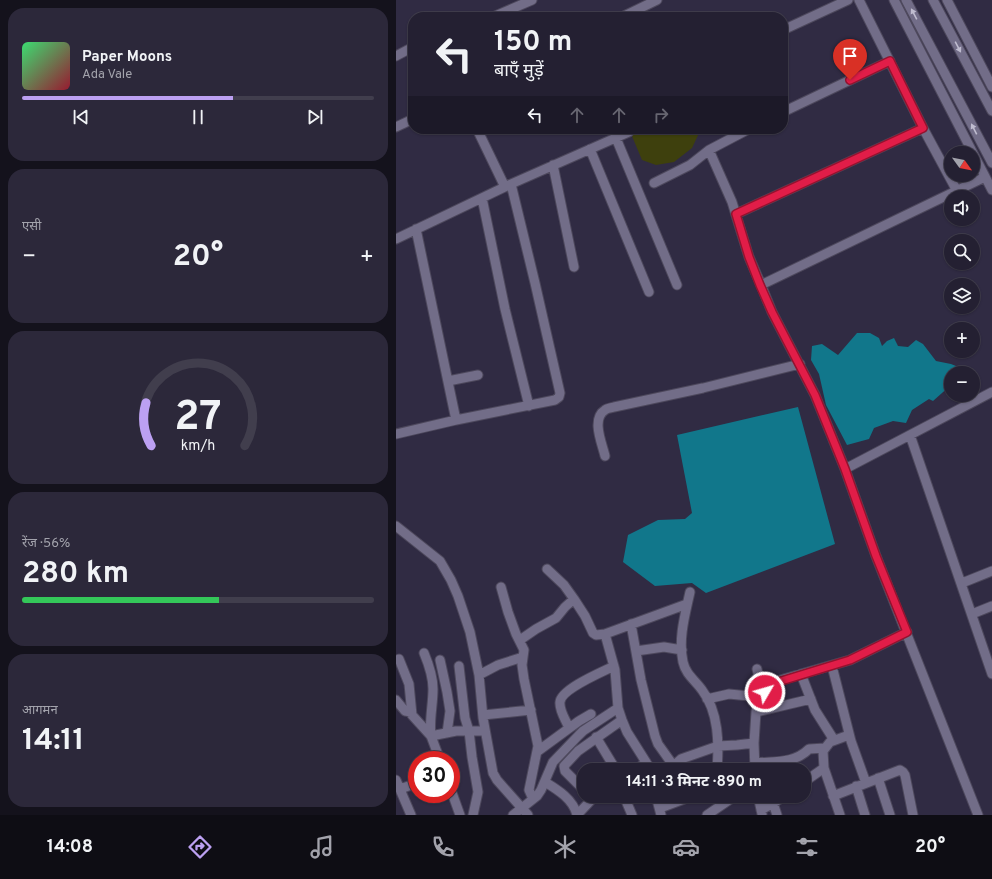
<!DOCTYPE html>
<html lang="hi">
<meta charset="utf-8">
<style>
body{margin:0;font-family:Overpass,"Noto Sans Devanagari",sans-serif;background:#2c283a;color:#f1f3f6;height:100vh;display:flex;flex-direction:column;font-size:15px;white-space:nowrap}
*{box-sizing:border-box;margin:0}
p{font-size:13px;color:#a3a3ac}
.icon{flex:none;width:22px;height:22px;fill:none;stroke:currentColor;stroke-width:2;stroke-linecap:round;stroke-linejoin:round}
.map{position:relative;flex:1;overflow:hidden}
.side{display:flex;flex-direction:column;gap:8px;padding:8px;background:#14121c;width:396px}
.side>*{flex:none}
.top-card{position:absolute;left:12px;top:12px;width:380px;height:122px;border-radius:16px;box-shadow:0 1px 3px #0004,0 0 0 1px #413e4d;background:#242032;color:#f1f3f6;overflow:hidden}
.needle{width:26px;rotate:123deg}
.fabs{position:absolute;left:548px;top:146px;display:grid;gap:8px}
.fabs a{display:grid;place-items:center;width:36px;height:36px;border-radius:50%;background:#242032;box-shadow:0 1px 3px #0004,0 0 0 1px #413e4d;font-size:20px}
.speed{position:absolute;left:12px;top:751px;display:flex;gap:8px;font-size:20px;font-weight:700;text-align:center}
.speed>*{display:grid;place-content:center;width:52px;height:52px;border-radius:50%;background:#242032;box-shadow:0 1px 3px #0004,0 0 0 1px #413e4d;line-height:1}
.speed .limit{border:6px solid #d22;background:#fff;color:#111}
.pin{position:absolute;display:grid;place-items:center;width:34px;height:34px;color:#fff;margin:-41px -17px;border-radius:50% 50% 50% 0;rotate:-45deg;box-shadow:0 0 4px #0007}
.pin .icon{rotate:45deg}
.me{position:absolute;width:44px;margin:-22px;rotate:52deg;stroke-linejoin:round;filter:drop-shadow(0 0 3px #0008)}
.turn{display:flex;align-items:center;gap:14px;height:84px;padding:0 20px;font-size:18px}
.turn .icon{width:52px;height:52px;stroke-width:2.5}
.turn b{display:block;font-size:28px;line-height:34px}
.lanes{display:flex;align-items:center;height:38px;padding:0 20px;background:#0003;justify-content:center;gap:20px;direction:ltr}
.lanes .off{opacity:.35}
.big{font-size:30px;font-weight:700;line-height:1.1}
.side .tile{flex:1;display:flex;flex-direction:column;justify-content:center;gap:6px;min-width:0;padding:0 14px;border-radius:16px;background:#2c283a}
.side .dial{align-items:center;gap:0}
.dial svg{height:104px;overflow:visible;fill:none;stroke:#413e4d;stroke-width:7;stroke-linecap:round;text-anchor:middle}
.dial text{fill:#f1f3f6;stroke:none}
.song{display:flex;align-items:center;gap:12px}
.cover{width:48px;height:48px;border-radius:6px;background:linear-gradient(135deg,hsl(140 70% 55%),hsl(350 70% 35%))}
.played{height:4px;border-radius:2px;background:linear-gradient(90deg,#bca0f2 60%,#413e4d 60%)}
.keys{display:flex;justify-content:space-around;direction:ltr}
.heat{display:flex;justify-content:space-between;align-items:center;font-size:22px;direction:ltr}
.charge{height:6px;border-radius:3px;background:linear-gradient(90deg,#34c759 56%,#413e4d 0)}
.trip{position:absolute;left:181px;top:763px;width:234px;height:40px;border-radius:16px;background:#242032;box-shadow:0 1px 3px #0004,0 0 0 1px #413e4d;font-weight:700;line-height:40px;text-align:center}
.tab-bar{display:flex;height:64px;justify-content:space-around;align-items:center;background:#0e0d14;color:#a3a3ac}
.tab-bar .icon{width:28px;height:28px}
.tab-bar .selected{color:#bca0f2}
.tab-bar b{font-size:18px;color:#f1f3f6}
main{display:flex;flex:1;min-height:0}
.map>svg:first-child{display:block}
.green{fill:#3e400d}
.water{fill:#11778b}
.lines{fill:none;stroke-linecap:round;stroke-linejoin:round}
.minor-casing{stroke:#4d485c;stroke-width:11}
.minor{stroke:#726d88;stroke-width:9}
.oneway{fill:#bfbccf}
.route-casing{stroke:#92132f;stroke-width:10}
.route{stroke:#e11d48;stroke-width:7}
</style>
<main>
<section class="side">
<div class="tile">
<div class="song"><i class="cover"></i><div><b>Paper Moons</b><p>Ada Vale</p></div></div>
<div class="played"></div>
<div class="keys"><svg class="icon" aria-label="previous" viewBox="0 0 24 24"><path d="M18 5L8 12l10 7zM5 5v14"/></svg><svg class="icon" aria-label="pause" viewBox="0 0 24 24"><path d="M8 5v14M16 5v14"/></svg><svg class="icon" aria-label="next" viewBox="0 0 24 24"><path d="M6 5l10 7-10 7zM19 5v14"/></svg></div>
</div>
<div class="tile"><p>एसी</p>
<div class="heat"><a>−</a><b class="big">20°</b><a>+</a></div>
</div>
<div class="tile dial"><svg viewBox="0 0 100 80">
<path d="M14 69A42 42 0 1 1 86 69"/>
<path d="M14 69A42 42 0 0 1 10 36" stroke="#bca0f2"/>
<text x="50" y="56" font-size="32" font-weight="700">27</text>
<text x="50" y="72" font-size="11">km/h</text>
</svg></div>
<div class="tile"><p>रेंज · 56%</p><b class="big">280 km</b><div class="charge"></div></div>
<div class="tile"><p>आगमन</p><b class="big">14:11</b></div>
</section>
<div class="map">
<svg width="596" height="815" viewBox="0 0 596 815">
<rect width="100%" height="100%" fill="#302b43"/>
<path class="green" d="M233,129H303L304,131L296,148L278,162L260,165L246,160Z"/>
<path class="water" d="M461,333H474L483,338L486,346L491,341L498,338L502,346L512,347L520,340L527,344L540,361L555,364L570,370V373H555V385L537,401L533,399L516,410L510,423L497,421L478,428L473,439L451,445L430,405L423,374L415,360L416,346L426,344L442,355Z
M402,407L439,544L310,593L296,583L259,586L227,562L232,535L262,520L289,519L296,513L281,435Z"/>
<g class="lines">
<g class="minor-casing">
<path id="minor" d="M463,0L527,128L561,191
M498,0L596,190
M510,0L596,163
M537,0L596,111
M551,0L596,87
M97,17L136,0
M226,17L261,0
M387,30L452,0
M0,56L17,47
M387,112L494,61
M0,127L17,119
M81,129L109,187
M220,138L281,285
M194,149L253,292
M313,150L336,202L353,257L365,285L376,312L419,395L449,469L480,556L582,815
M157,165L178,267
M258,183L294,165L313,150L353,129
M115,184L233,132
M86,198L109,309L133,406
M340,214L527,128
M20,229L60,420
M0,239L115,184L139,283L164,393L163,397L159,400L60,420L0,434
M365,285L589,177
M52,381L82,375
M514,435L596,674
M209,456C206,443 195,419 209,410C211,408 215,408 218,407L307,388L404,364
M449,469L596,392
M0,526L44,561L55,580L62,596L74,632L83,675L87,718L97,773L101,780L132,815
M151,569L168,585L178,599L189,616L197,633L200,635L209,634L291,604
M566,583L596,571
M105,587L112,612L120,634L128,650L126,665L128,679L142,746L133,790L137,799
M294,592C289,615 282,639 287,662C290,675 299,680 306,690C323,712 323,744 321,770
M576,614L596,606
M235,624L245,680L259,736L262,744L277,765
M209,634L219,670L222,708L226,720L231,732L255,770
M124,640L140,629L160,618L169,607L178,599
M240,651L268,647L286,650
M28,653C33,665 37,676 37,689C37,705 33,720 35,736L60,731H89
M3,659L13,684L16,715L35,736L44,760
M44,660L51,692L54,711L51,733
M63,666L69,718L73,731L76,757L82,792L77,815
M436,666L455,741L470,783
M405,674L419,710L438,740
M83,675L102,665L127,657
M364,694C375,691 373,685 381,681L454,660L511,632
M311,699L333,694L363,697
M0,700L9,711L15,712
M360,712L415,699
M87,715L135,710
M173,728C170,720 163,711 164,702C165,689 206,672 218,666
M200,737L220,770
M142,751L183,721L195,714
M359,763C378,761 398,764 413,749L429,748
M274,769L285,759L322,746L341,745L358,743
M240,770L250,762
M359,770L358,743L360,712L365,687L361,669
M482,778L494,815
M0,780L15,815
M149,782C162,790 177,799 181,815
M408,782L428,768
M460,786L469,815
M4,789L21,783
M55,790L64,815
M188,790L169,771L168,766L182,751L226,720
M228,796L236,815
M260,796L265,815
M362,796L366,814
M437,796L504,770L507,772L509,775L517,815
M377,803L381,815
M264,808L296,796
M365,810L389,796
M117,815L141,796L145,790L157,762L181,737L187,731L222,708
M181,815L199,796
M311,815L339,796
M444,815L428,768L427,751L434,742L453,735"/>
</g>
<use href="#minor" class="minor"/>
</g>
<defs><path id="oneway-solid" d="M-6-.8H1V-3.2L6.5 0L1 3.2V.8H-6Z"/></defs>
<g class="oneway">
<use href="#oneway-solid" transform="translate(518 14) rotate(-118)"/>
<use href="#oneway-solid" transform="translate(562 47) rotate(62)"/>
<use href="#oneway-solid" transform="translate(578 129) rotate(-117)"/>
</g>
<g class="lines">
<g class="route-casing">
<path id="route" d="M369,692L382,682L454,660L511,632L480,556L449,469L419,395L376,312L364,285L353,257L340,214L527,128L494,61L454,80"/>
</g>
<use href="#route" class="route"/>
</g>
</svg>
<div class="fabs">
<a><svg class="needle" viewBox="-14 -14 28 28"><path d="M0-13l5 13h-10z" fill="#e53935"/><path d="M0 13l5-13h-10z" fill="#a3a3ac"/></svg></a>
<a><svg class="icon" aria-label="sound" viewBox="0 0 24 24"><path d="M4 9h4l5-4v14l-5-4H4zM17 9q2 3 0 6"/></svg></a>
<a><svg class="icon" aria-label="search" viewBox="0 0 24 24"><circle cx="10" cy="10" r="6"/><path d="M15 15l6 6"/></svg></a>
<a><svg class="icon" aria-label="layers" viewBox="0 0 24 24"><path d="M12 4l9 5-9 5-9-5zM3 14l9 5 9-5"/></svg></a>
<a>+</a>
<a>−</a>
</div>
<div class="speed"><div class="limit">30</div></div>
<div class="pin" style="left:454px;top:80px;background:#d93025"><svg class="icon" aria-label="arrive" viewBox="0 0 24 24"><path d="M6 21V4h12l-3 4 3 4H6"/></svg></div>
<svg class="me" style="left:369px;top:692px" viewBox="-20 -20 40 40"><circle r="17" fill="#e11d48" stroke="#fff" stroke-width="3"/><path d="M0-11L8 9 0 5-8 9z" fill="#fff"/></svg>
<div class="trip">14:11 · 3 मिनट · 890 m</div>
<div class="top-card">
<div class="turn"><svg class="icon" aria-label="left" viewBox="0 0 24 24"><path d="M17 20v-9H6M10 6l-5 5 5 5"/></svg><div><b>150 m</b>बाएँ मुड़ें</div></div>
<div class="lanes"><svg class="icon" aria-label="left" viewBox="0 0 24 24"><path d="M17 20v-9H6M10 6l-5 5 5 5"/></svg><svg class="icon off" aria-label="ahead" viewBox="0 0 24 24"><path d="M12 20V5M6 11l6-6 6 6"/></svg><svg class="icon off" aria-label="ahead" viewBox="0 0 24 24"><path d="M12 20V5M6 11l6-6 6 6"/></svg><svg class="icon off" aria-label="right" viewBox="0 0 24 24"><path d="M7 20v-9h11M14 6l5 5-5 5"/></svg></div>
</div>
</div>
</main>
<nav class="tab-bar">
<b>14:08</b>
<svg class="icon selected" aria-label="directions" viewBox="0 0 24 24"><path d="M12 3l9 9-9 9-9-9zM9 14v-3h6M13 9l2 2-2 2"/></svg>
<svg class="icon" aria-label="music" viewBox="0 0 24 24"><path d="M9 18V5l10-2v13"/><circle cx="6" cy="18" r="3"/><circle cx="16" cy="16" r="3"/></svg>
<svg class="icon" aria-label="phone" viewBox="0 0 24 24"><path d="M5 4h4l2 5-3 2q2 4 5 5l2-3 5 2v4C11 20 4 13 5 4z"/></svg>
<svg class="icon" aria-label="climate" viewBox="0 0 24 24"><path d="M12 3v18M4 7l16 10M4 17L20 7"/></svg>
<svg class="icon" aria-label="car" viewBox="0 0 24 24"><path d="M5 17H2v-5l4-1 3-4h7l3 4 3 1v5h-3M9 17h6M6 11h13"/><circle cx="7" cy="17" r="2"/><circle cx="17" cy="17" r="2"/></svg>
<svg class="icon" aria-label="filters" viewBox="0 0 24 24"><path d="M4 7h16M4 17h16"/><circle cx="9" cy="7" r="2"/><circle cx="15" cy="17" r="2"/></svg>
<b>20°</b>
</nav>
